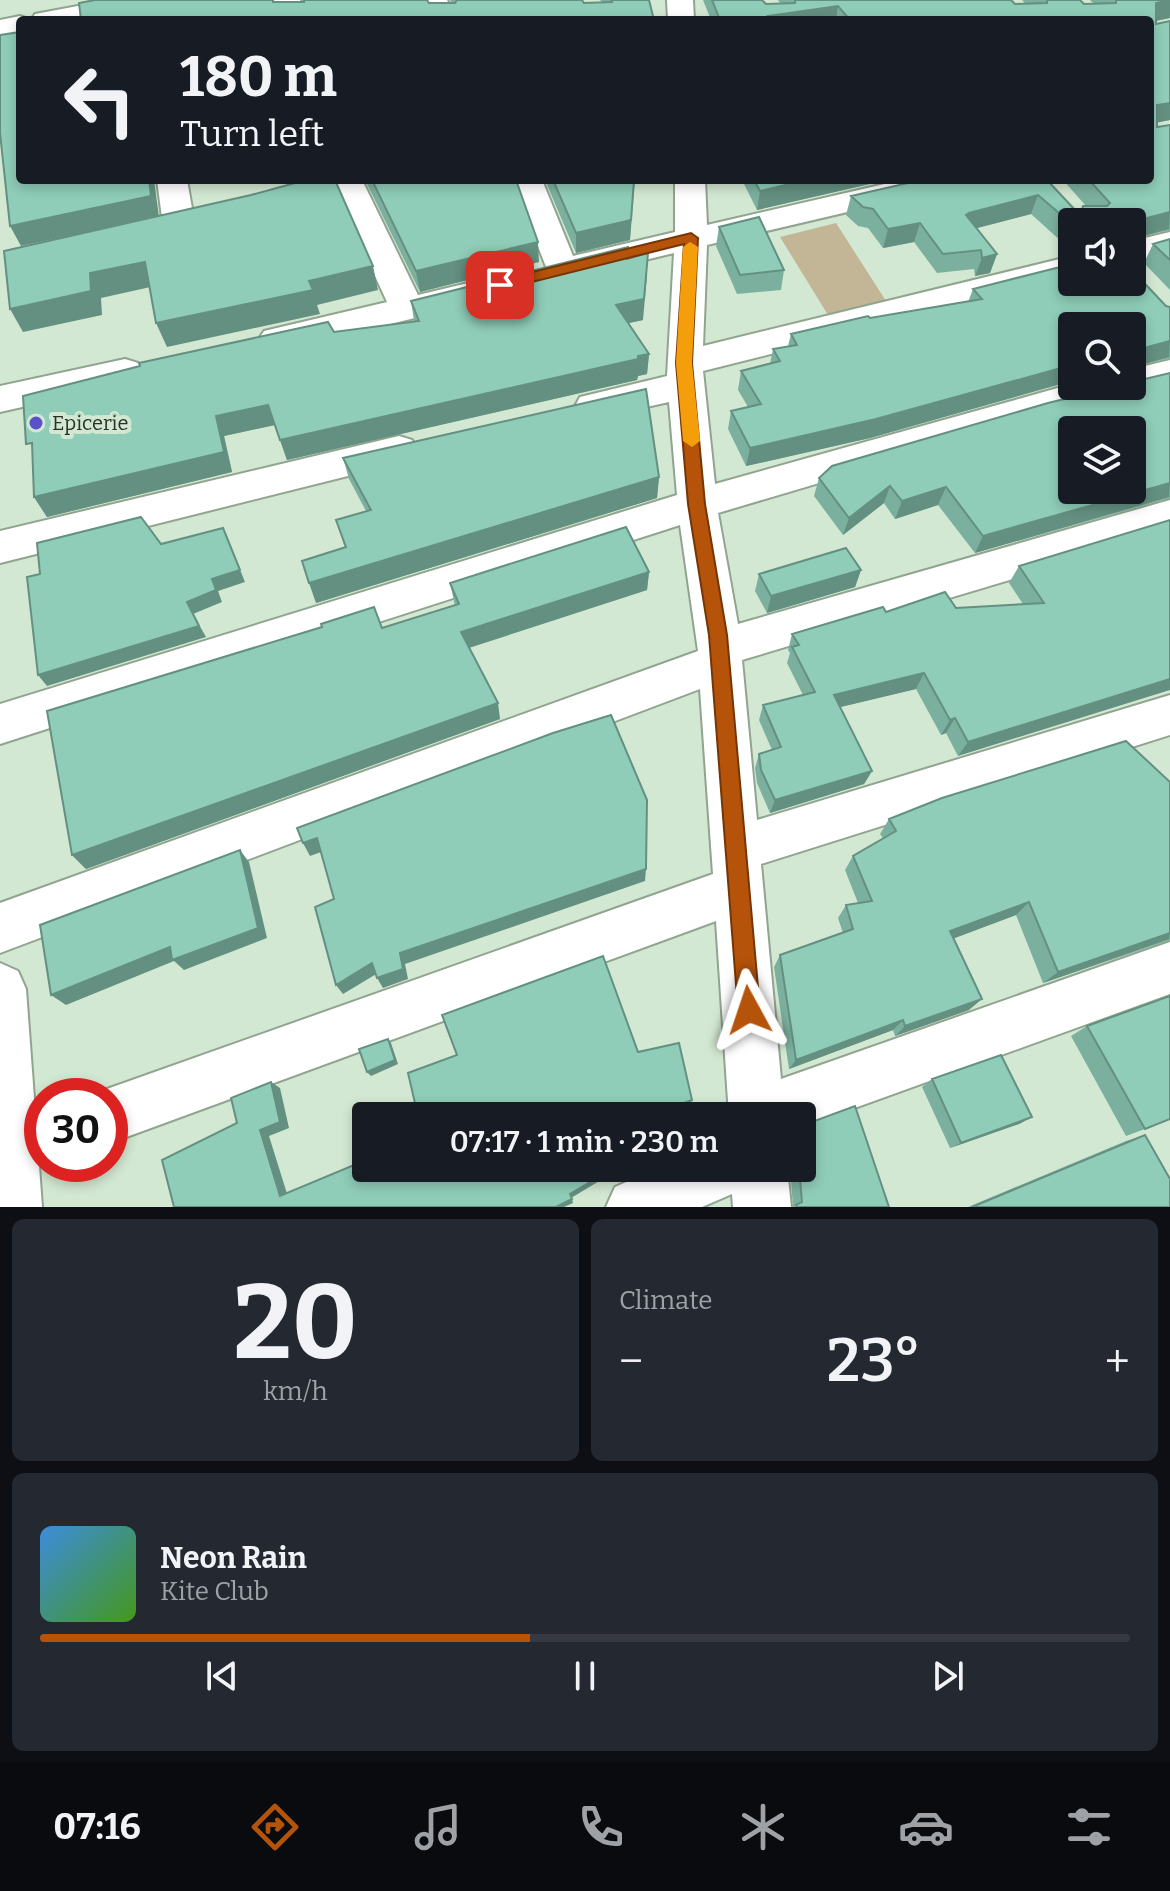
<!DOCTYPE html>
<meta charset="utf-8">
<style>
body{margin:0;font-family:Bitter,serif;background:#242831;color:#f1f3f6;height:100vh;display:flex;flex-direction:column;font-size:30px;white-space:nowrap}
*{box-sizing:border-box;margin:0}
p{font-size:26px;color:#9ea1a6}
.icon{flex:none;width:44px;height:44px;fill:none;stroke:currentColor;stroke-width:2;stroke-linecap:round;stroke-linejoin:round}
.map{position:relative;height:1207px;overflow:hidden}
.sheet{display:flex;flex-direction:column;gap:12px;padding:12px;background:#0d0f14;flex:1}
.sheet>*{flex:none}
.hud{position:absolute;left:16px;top:16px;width:1138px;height:168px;border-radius:8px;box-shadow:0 4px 12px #0003;background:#171b24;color:#f1f3f6;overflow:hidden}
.tools{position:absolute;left:1058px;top:208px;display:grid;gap:16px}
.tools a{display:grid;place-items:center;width:88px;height:88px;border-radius:8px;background:#171b24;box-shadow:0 4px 12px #0003;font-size:40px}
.speed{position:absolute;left:24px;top:1078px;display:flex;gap:16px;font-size:40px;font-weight:700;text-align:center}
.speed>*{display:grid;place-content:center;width:104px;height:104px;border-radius:50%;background:#171b24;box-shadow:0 4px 12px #0003;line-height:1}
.speed .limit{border:12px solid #d22;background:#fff;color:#111}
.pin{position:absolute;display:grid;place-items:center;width:68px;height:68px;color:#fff;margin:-34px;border-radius:16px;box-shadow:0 4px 12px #0006}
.me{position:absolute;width:88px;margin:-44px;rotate:355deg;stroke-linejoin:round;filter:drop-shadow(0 0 6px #0008)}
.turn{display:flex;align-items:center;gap:28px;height:168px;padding:0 32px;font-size:36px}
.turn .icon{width:104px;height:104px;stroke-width:2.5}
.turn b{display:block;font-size:56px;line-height:68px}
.big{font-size:60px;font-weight:600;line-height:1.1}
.sheet .widget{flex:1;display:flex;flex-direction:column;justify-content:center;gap:12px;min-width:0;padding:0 28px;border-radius:12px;background:#242831}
.sheet .dial{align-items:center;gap:0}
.dial b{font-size:104px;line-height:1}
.song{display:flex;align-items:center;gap:24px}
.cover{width:96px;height:96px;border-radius:12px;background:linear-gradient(135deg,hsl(210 70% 55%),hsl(100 70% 35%))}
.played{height:8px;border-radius:4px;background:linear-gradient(90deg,#b45309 45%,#363941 45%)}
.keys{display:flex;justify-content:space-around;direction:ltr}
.heat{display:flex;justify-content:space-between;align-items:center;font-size:44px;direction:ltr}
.sheet .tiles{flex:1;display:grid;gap:12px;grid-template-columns:1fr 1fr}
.widget:last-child{grid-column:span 2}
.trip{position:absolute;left:352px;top:1102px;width:464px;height:80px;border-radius:8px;background:#171b24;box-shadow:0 4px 12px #0003;font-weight:600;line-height:80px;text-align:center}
.tabs{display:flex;height:128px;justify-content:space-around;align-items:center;background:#090b0e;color:#9ea1a6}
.tabs .icon{width:56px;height:56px}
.tabs .current{color:#b45309}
.tabs b{font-size:36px;color:#f1f3f6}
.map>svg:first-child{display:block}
.green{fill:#c2b697}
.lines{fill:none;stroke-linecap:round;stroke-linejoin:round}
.minor-casing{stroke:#90a48f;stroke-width:4}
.minor{fill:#fff;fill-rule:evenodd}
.wall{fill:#7bb09e}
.shaded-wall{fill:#649081}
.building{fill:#8fcdb8;stroke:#649081;stroke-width:2;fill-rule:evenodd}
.route{fill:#b45309;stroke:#753606;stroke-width:2}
.slow{fill:#f59e0b}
.poi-dot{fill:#5b52cb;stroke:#d3e8d2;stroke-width:3}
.labels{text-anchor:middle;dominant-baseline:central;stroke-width:8;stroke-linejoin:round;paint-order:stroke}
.poi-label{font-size:20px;fill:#293128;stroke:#d3e8d2;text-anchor:start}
</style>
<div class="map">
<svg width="1170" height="1207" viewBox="0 0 1170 1207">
<rect width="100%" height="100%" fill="#d3e8d2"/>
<path class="green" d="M836,223L886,301L828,315L780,237Z"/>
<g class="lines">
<g class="minor-casing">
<path id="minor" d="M110,0H148L150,3L146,9L87,20H31L35,14Z
M274,0H300L306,20H280Z
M421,0H447L457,20H431Z
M667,0H693L694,20H668Z
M20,16L31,20H20V32L0,36V20Z
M157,180H187L195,225L190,232L179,235L168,232L163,225Z
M314,180H362L418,295L468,283L480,286L485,294L480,302L276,352L264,349L258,340L264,331L387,302L337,193L281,208L270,205L265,198L270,191Z
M512,180H542L573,256L675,232V180H705L707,225L902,180H958L954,187L707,245L703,346L1072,256V278L703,371L715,484L1072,384V386H1132V369L1170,360V386L1038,418L718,513L738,624L1170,500V532L742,660L757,820L1170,695V735L761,864L781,1079L1170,942V994L802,1127V1116H729L716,921L110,1143V1096L90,1095L713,874L700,689L0,953V903L698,651L680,525L0,744V704L677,495L669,402L593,419L580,415L575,406L580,397L667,376L674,253L562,280L550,277Z
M1170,232V252L1132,263V241Z
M125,359L138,363L143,372L138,381L0,412V386Z
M399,436L412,440L418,450L412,460L0,563V531Z
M0,963L18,971L26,989L42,1207H0Z
M658,1168H787L791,1207H733L732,1194L702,1207H606L615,1187Z"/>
</g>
<use href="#minor" class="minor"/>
</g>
<path class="wall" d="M302,0H427L429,3H452L450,0H582L584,3L602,2L600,0H649L654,20L273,2H303Z
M703,0H762L766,4H781L778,0H1011L1015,4H1026L1022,0H1080L1084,4H1094L1090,0H1170V18L1156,21L1170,120L1157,122V127L1170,125V230L1139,237V260L1133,271L1166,306L1170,307V358L1140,365L1132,378V326H1072V381L870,438L746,466L728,429L731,411L748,407L738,390L741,371L770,364L773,349L788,346L791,334L870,318L968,302L973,289L1132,282V222H1072V251L1031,214L976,228L997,254L990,273L975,276L974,269L937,273L914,242L883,248L868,228L858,226L846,215L851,196L1047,180L1077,212L1081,211L1083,206H1086L1063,180H1150V20H711Z
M365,180H516L539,262L420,292Z
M545,180H635L630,240L576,253Z
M742,180H887L757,210Z
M719,227L784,270L781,290L737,294L716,246Z
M1170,239V290L1144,263L1153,244Z
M628,259L643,320L628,323L649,354L647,374L638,376L637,380L287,460L275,425L224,436L232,472L47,517L34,497L334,332L414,321L411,301Z
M1170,373V498L975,553L938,505L895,519L884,503L843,535L814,496L819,478Z
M343,458L659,477L657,498L316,603L345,548L336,520L366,511L349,479Z
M1170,520L958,756L946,733L941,735L916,689L840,707L872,771L864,784L770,813L757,783L755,768L759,754L772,750L759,720L763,705L803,695L787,663L790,653L788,650L792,634L886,612L1023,604L1009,583L1019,566Z
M861,570L855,587L767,613L755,591L759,574Z
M649,572L647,590L469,648L500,719L86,869L72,855L382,628L455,606L450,583Z
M1170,782V940L1043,983L1016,915L954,938L969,1010L895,1036L893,1030L789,1069L774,967L780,955L843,933L838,918L846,905L858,903L845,870L853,856L883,838L880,834L889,819Z
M1087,1026L1145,1129L1126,1136L1071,1036Z
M932,1079L1032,1117L1019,1124L950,1148L922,1087Z
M807,1119L889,1207H793L790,1168H802Z
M1145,1135L1170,1207H968L1126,1141Z"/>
<path class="shaded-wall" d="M1170,1V18L1150,22L1156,3Z
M838,6L836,20H768V16Z
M1170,103V120L1150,124L1157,105Z
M149,180H154L159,217L21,246L10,226Z
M634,180L630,240L576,253V233Z
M807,180H887L757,210L760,191Z
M1038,195L1031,214L962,232L966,215L969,213Z
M1170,212L1169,229L1132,239L1139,220Z
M920,223L914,242L883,248L888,229Z
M538,242L539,262L420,292L416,271Z
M997,254L990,273L975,276L982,258Z
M145,262L155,286L101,298L102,315L23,332L10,309L90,273Z
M373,266L378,290L317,305L320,314L167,347L156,323L309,281Z
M647,275L643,320L616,326V305Z
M1170,341L1169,357L1140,365V349Z
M649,354L647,374L638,376L637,380L287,460L280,440Z
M1072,365L1071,381L870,438L746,466L750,448Z
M268,405L275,425L224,436L232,472L47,517L34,497L216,416Z
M659,477L657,498L316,603L309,583Z
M1170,483L1169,497L975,553L983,536Z
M890,486L884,503L843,535L849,518Z
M946,487L938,505L895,519L902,501Z
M223,528L245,582L218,591L222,602L193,614L206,637L47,686L38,675L187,602L212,579Z
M861,570L855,587L767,613L771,596Z
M649,572L647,590L465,649L461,632Z
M924,673L916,689L828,710L834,695Z
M1170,679V690L958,756L968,742Z
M498,703L500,719L86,869L72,855Z
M955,718L946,733L941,735L950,720Z
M872,771L864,784L770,813L775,800Z
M317,838L324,851L310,856L303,843Z
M240,850L249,862L267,938L184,970L174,961L66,1005L51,995Z
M646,869L645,881L405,964L408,979L383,988L377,978L400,953Z
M1029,902L1016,915L939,944L950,931Z
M1170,933L1169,939L1043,983L1058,972Z
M372,963L378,973L343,994L336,985Z
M982,999L969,1010L895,1036L905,1026Z
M903,1020L893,1030L789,1069L796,1060Z
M388,1039L391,1043L398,1064L371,1076L367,1072Z
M271,1082L280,1088L289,1128L269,1136L289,1200L280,1196L260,1130Z
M692,1100L689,1106L663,1116H649Z
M1032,1117L1019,1124L950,1148L961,1143Z
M614,1168H621L571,1198L570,1194Z
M572,1199L573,1203L564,1207H556Z"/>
<path class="building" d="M95,0H273V2H304V0H427L429,3H455L457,0H582L584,3L612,2L611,0H649L654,20H81L79,3Z
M712,0H762L766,4L795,3V0H1011L1015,4L1047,3V0H1080L1084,4L1116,3V0H1170L1156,3V24L1170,21V103L1157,105V127L1170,125V212L1139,220V260L1132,261V222H1072V224L1038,195L969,213L966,215L997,254L982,258L981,250L943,254L920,223L888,229L873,209L863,207L851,196L921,180H1047L1077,212L1082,210L1083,206H1107L1110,203L1089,180H1150V20H850L838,6L768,16L771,20H720Z
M20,32V180H149L151,196L10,226L0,133V35Z
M306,180H335L373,266L309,281L313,290L156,323L145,262L90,273L91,291L10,309L4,251L251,195Z
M372,180H516L538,242L416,271Z
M553,180H634L631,220L576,233Z
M754,180H807L760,191Z
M759,217L784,270L740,275L719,227Z
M1170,239V260L1153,244Z
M628,247L627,259L648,253L644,299L616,305L649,354L638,356V359L280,440L268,405L216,416L224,452L34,497L32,443L26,444L23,396L140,366L139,363L328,322L334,332L419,321L411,301Z
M1072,264V282H1132V270L1166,306L1170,307V341L1140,349V365L1132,364V326H1072V365L876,419L750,448L731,411L761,404L741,371L780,361L773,349L797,345L791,334L868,316L870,318L982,299L973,289Z
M1170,373V483L983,536L946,487L902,501L890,486L849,518L819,478L832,466L1048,403L1117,386H1132V382ZM1072,430H1132V490H1072Z
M646,389L659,477L309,583L302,561L346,547L336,520L371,510L343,458Z
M141,517L161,544L223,528L240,570L212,579L216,590L187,602L199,626L38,675L27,577L40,574L37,543Z
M1170,520V679L968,742L955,718L950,720L924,673L834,695L872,771L775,800L761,770L759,754L781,747L763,705L815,692L792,647L799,645L792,634L883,607L886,612L945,592L956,608L1044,603L1019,566Z
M626,527L649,572L461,632L498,703L72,855L47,711L322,627L321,624L374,607L382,628L459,604L450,583Z
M846,548L861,570L771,596L759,574Z
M611,715L647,800L646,869L400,953L403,969L377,978L372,963L336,985L315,907L334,899L317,838L303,843L297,828L553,733Z
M1126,741L1170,782V933L1058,972L1029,902L950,931L982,999L905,1026L903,1020L796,1060L780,955L853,929L846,905L872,901L853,856L896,831L889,819L942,798Z
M240,850L258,928L172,960L170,947L51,995L40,925Z
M603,956L638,1052L679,1043L692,1100L649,1116H418L408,1073L457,1055L442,1015Z
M1170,996V1119L1145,1129L1087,1026Z
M388,1039L395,1060L367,1072L359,1049Z
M1001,1055L1032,1117L961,1143L932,1079Z
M271,1082L280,1122L260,1130L280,1196L366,1160V1168H614L570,1194L572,1199L556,1207H174L162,1160L237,1123L231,1098Z
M855,1106L889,1207H797L796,1205L802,1202L799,1168H802V1116H793L807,1112V1119L812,1122Z
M1145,1135L1170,1179V1207H972Z"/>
<path class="route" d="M691,233L698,238L692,363L705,504L727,635L760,1010L757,1018L749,1022L741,1018L738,1010L709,635L688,504L676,363L684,244L500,290L493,285L500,280Z"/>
<path class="slow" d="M690,242L698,247L692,363L700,441L692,447L683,441L676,363L683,247Z"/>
<circle class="poi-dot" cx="36" cy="423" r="8"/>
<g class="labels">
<g class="poi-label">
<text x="52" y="423">Epicerie</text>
</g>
</g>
</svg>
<div class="tools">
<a><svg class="icon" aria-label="sound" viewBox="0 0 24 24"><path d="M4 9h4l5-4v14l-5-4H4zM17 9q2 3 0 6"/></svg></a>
<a><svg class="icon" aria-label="search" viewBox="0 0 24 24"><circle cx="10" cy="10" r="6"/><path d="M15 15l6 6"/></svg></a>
<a><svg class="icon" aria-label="layers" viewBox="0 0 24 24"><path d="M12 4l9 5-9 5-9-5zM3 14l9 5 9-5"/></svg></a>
</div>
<div class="speed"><div class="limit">30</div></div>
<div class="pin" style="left:500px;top:285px;background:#d93025"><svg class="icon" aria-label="arrive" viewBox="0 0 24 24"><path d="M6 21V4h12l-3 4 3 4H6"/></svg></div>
<svg class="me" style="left:749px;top:1010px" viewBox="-20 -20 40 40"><path d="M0-17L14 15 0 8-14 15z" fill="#b45309" stroke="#fff" stroke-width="4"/></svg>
<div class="trip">07:17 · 1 min · 230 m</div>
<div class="hud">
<div class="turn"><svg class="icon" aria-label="left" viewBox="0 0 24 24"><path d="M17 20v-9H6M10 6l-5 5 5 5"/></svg><div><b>180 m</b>Turn left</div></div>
</div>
</div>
<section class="sheet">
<div class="tiles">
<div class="widget dial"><b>20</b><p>km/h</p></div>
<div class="widget"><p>Climate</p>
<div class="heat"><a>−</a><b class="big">23°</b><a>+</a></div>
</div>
<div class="widget">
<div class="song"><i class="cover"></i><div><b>Neon Rain</b><p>Kite Club</p></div></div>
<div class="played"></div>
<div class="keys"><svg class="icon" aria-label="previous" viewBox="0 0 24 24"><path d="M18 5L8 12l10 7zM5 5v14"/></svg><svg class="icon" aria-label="pause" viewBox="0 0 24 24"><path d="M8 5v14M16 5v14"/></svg><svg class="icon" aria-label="next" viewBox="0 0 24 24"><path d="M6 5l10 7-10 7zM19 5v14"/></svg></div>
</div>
</div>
</section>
<nav class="tabs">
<b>07:16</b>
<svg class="icon current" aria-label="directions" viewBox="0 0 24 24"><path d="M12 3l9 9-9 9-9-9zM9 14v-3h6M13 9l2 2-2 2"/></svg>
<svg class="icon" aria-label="music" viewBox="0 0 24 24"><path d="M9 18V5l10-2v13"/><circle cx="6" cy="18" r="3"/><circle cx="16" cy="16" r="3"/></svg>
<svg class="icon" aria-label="phone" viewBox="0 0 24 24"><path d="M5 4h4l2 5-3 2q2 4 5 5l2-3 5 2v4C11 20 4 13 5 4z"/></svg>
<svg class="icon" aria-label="climate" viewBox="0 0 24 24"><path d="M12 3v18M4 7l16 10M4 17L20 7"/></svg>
<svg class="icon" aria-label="car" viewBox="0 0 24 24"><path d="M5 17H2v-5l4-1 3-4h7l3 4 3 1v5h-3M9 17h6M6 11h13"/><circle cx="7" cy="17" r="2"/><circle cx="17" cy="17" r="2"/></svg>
<svg class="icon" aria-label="filters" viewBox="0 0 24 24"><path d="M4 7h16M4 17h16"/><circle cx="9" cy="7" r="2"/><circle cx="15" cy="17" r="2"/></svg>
</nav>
